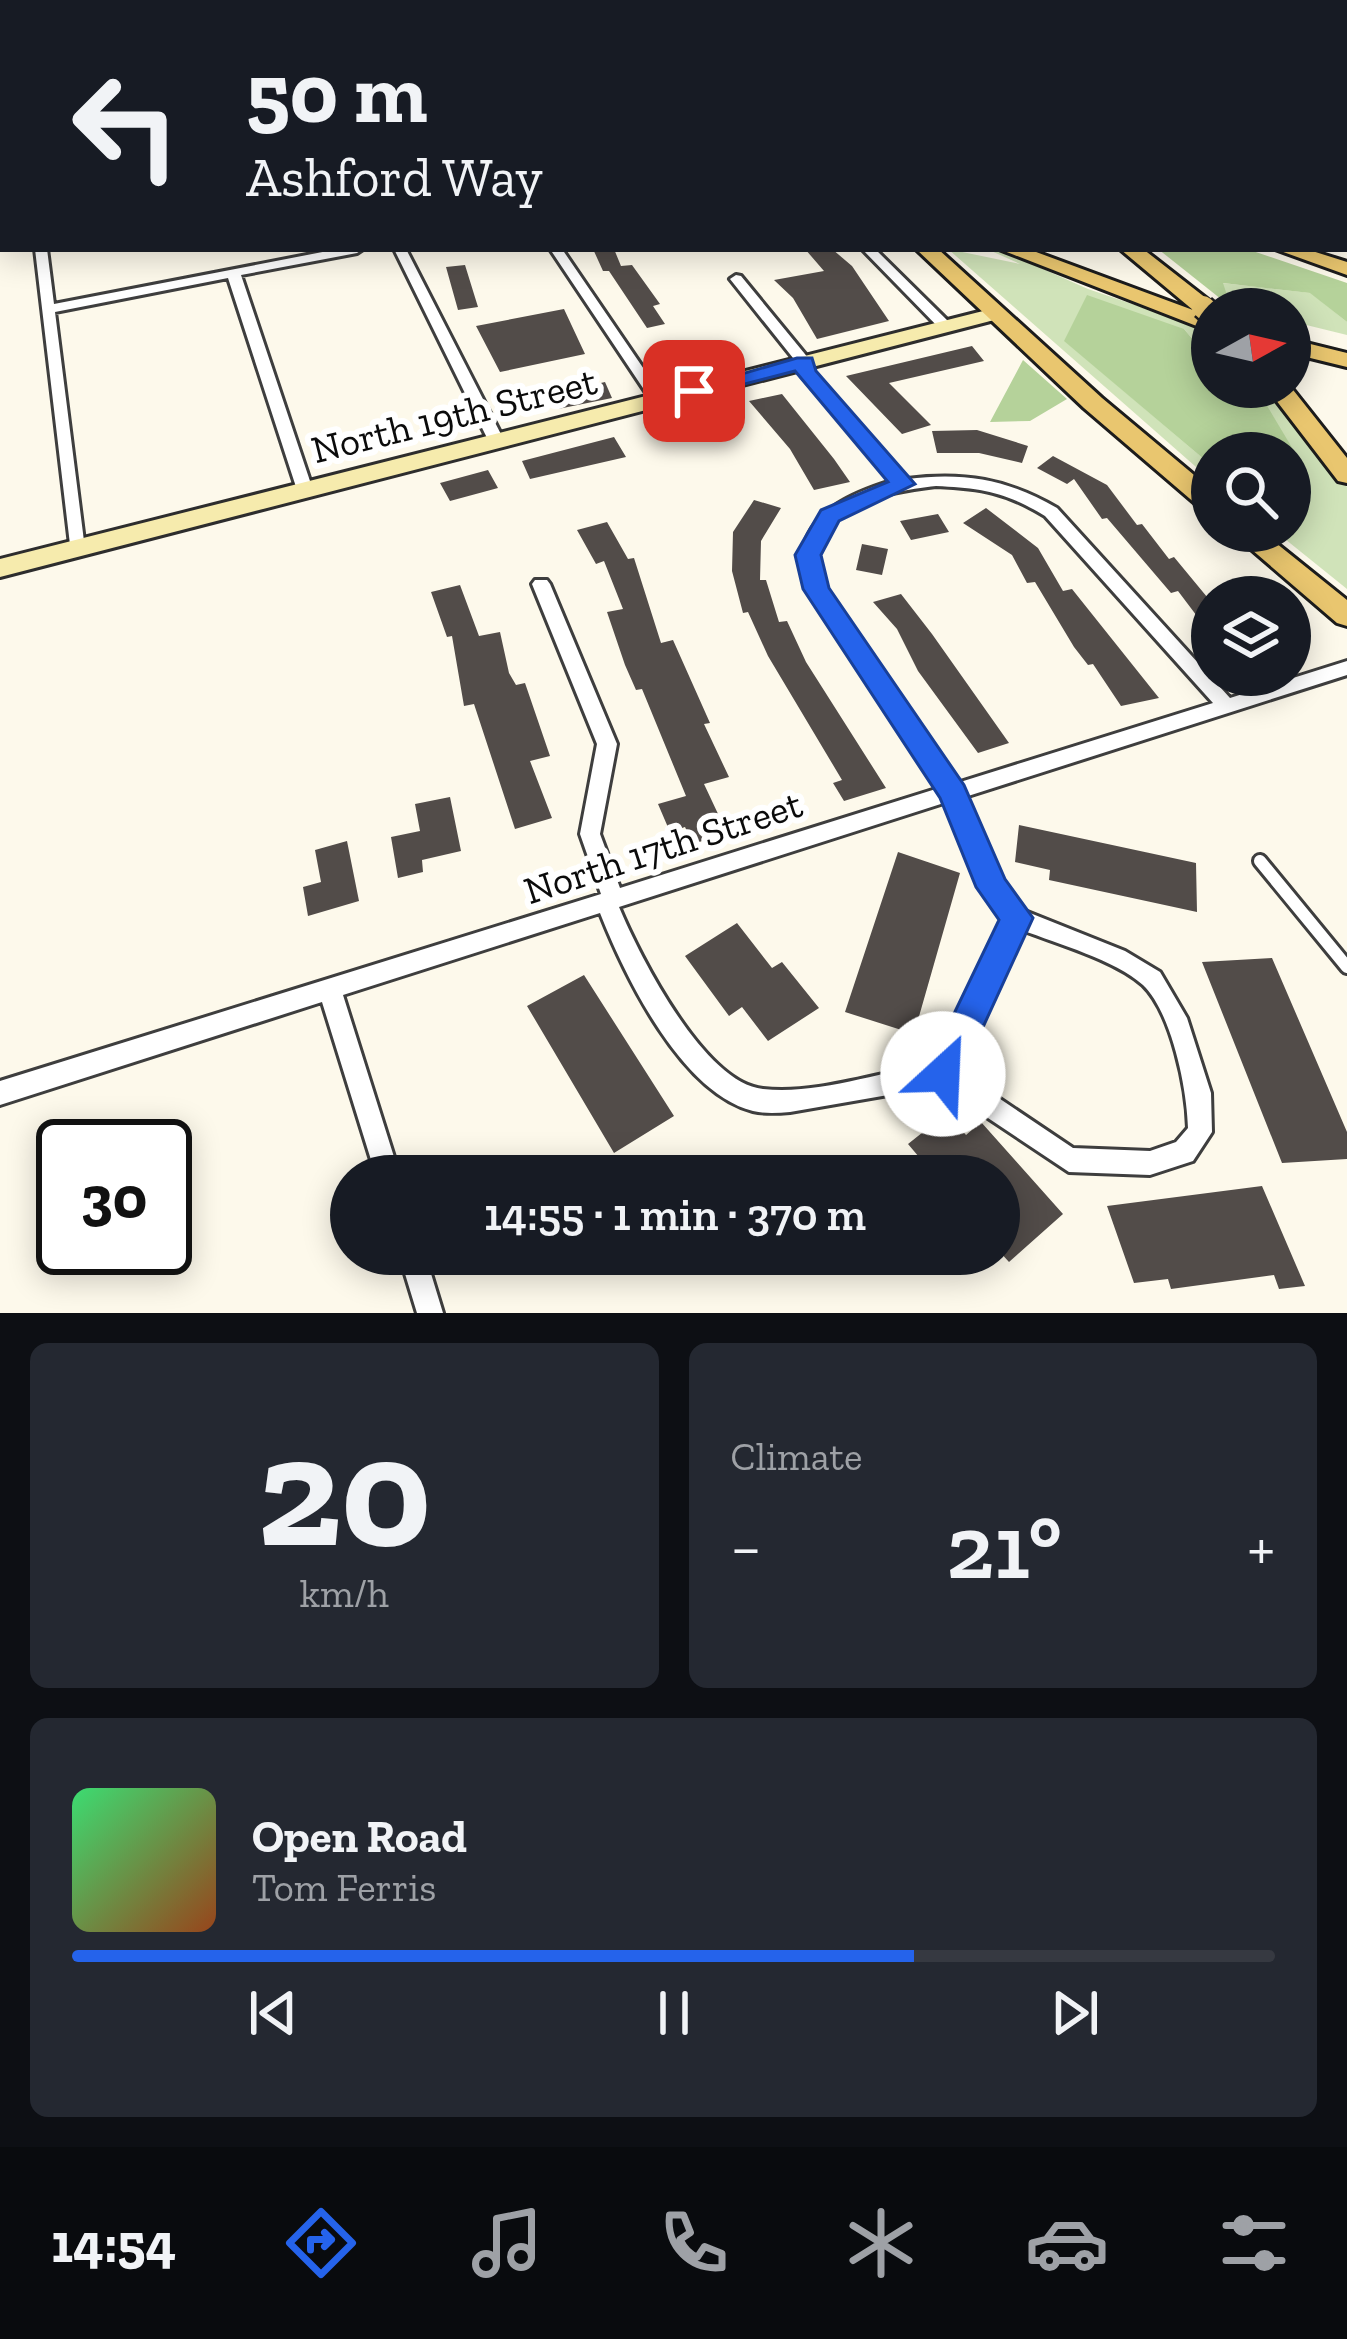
<!DOCTYPE html>
<meta charset="utf-8">
<style>
body{margin:0;font-family:"Zilla Slab",serif;background:#242831;color:#f1f3f6;height:100vh;display:flex;flex-direction:column;font-size:45px;white-space:nowrap}
*{box-sizing:border-box;margin:0}
p{font-size:39px;color:#9ea1a6}
.icon{flex:none;width:66px;height:66px;fill:none;stroke:currentColor;stroke-width:2;stroke-linecap:round;stroke-linejoin:round}
.map{position:relative;height:1313px;overflow:hidden}
.panel{display:flex;flex-direction:column;gap:30px;padding:30px;background:#0d0f14;flex:1}
.panel>*{flex:none}
.top-card{position:absolute;left:0px;top:0px;width:1347px;height:252px;box-shadow:0 6px 30px #0003;background:#171b24;color:#f1f3f6;overflow:hidden}
.needle{width:78px;rotate:82deg}
.tools{position:absolute;left:1191px;top:288px;display:grid;gap:24px}
.tools a{display:grid;place-items:center;width:120px;height:120px;border-radius:50%;background:#171b24;box-shadow:0 6px 30px #0003;font-size:60px}
.speed{position:absolute;left:36px;top:1119px;display:flex;gap:24px;font-size:60px;font-weight:700;text-align:center}
.speed>*{display:grid;place-content:center;width:156px;height:156px;border-radius:50%;background:#171b24;box-shadow:0 6px 30px #0003;line-height:1}
.speed .limit{border:6px solid #111;border-radius:18px;background:#fff;color:#111}
.pin{position:absolute;display:grid;place-items:center;width:102px;height:102px;color:#fff;margin:-51px;border-radius:24px;box-shadow:0 6px 18px #0006}
.me{position:absolute;width:132px;margin:-66px;rotate:25deg;stroke-linejoin:round;filter:drop-shadow(0 0 9px #0008)}
.turn{display:flex;align-items:center;gap:42px;height:252px;padding:0 48px;font-size:54px}
.turn .icon{width:156px;height:156px;stroke-width:2.5}
.turn b{display:block;font-size:84px;line-height:102px}
.big{font-size:90px;font-weight:600;line-height:1.1}
.panel .card{flex:1;display:flex;flex-direction:column;justify-content:center;gap:18px;min-width:0;padding:0 42px;border-radius:18px;background:#242831}
.panel .dial{align-items:center;gap:0}
.dial b{font-size:156px;line-height:1}
.song{display:flex;align-items:center;gap:36px}
.cover{width:144px;height:144px;border-radius:18px;background:linear-gradient(135deg,hsl(140 70% 55%),hsl(20 70% 35%))}
.played{height:12px;border-radius:6px;background:linear-gradient(90deg,#2563eb 70%,#363941 70%)}
.keys{display:flex;justify-content:space-around;direction:ltr}
.heat{display:flex;justify-content:space-between;align-items:center;font-size:66px;direction:ltr}
.panel .tiles{flex:1;display:grid;gap:30px;grid-template-columns:1fr 1fr}
.card:last-child{grid-column:span 2}
.trip{position:absolute;left:330px;top:1155px;width:690px;height:120px;border-radius:60px;background:#171b24;box-shadow:0 6px 30px #0003;font-weight:600;line-height:120px;text-align:center}
.menu{display:flex;height:192px;justify-content:space-around;align-items:center;background:#090b0e;color:#9ea1a6}
.menu .icon{width:84px;height:84px}
.menu .on{color:#2563eb}
.menu b{font-size:54px;color:#f1f3f6}
.map>svg:first-child{display:block}
.green{fill:#d0e3b9}
.forest{fill:#b5d29a}
.building{fill:#524c49}
.lines{fill:none;stroke-linecap:round;stroke-linejoin:round}
.lane-far1-casing{stroke:#3e3e3e;stroke-width:9}
.lane-casing{stroke:#3e3e3e;stroke-width:18}
.street-casing{stroke:#3e3e3e;stroke-width:6}
.secondary-casing{stroke:#2d2d2d;stroke-width:6}
.primary-casing{stroke:#1c1c1c;stroke-width:6}
.lane-far1{stroke:#fff;stroke-width:6}
.lane{stroke:#fff;stroke-width:12}
.street{fill:#fff;fill-rule:evenodd}
.secondary{fill:#f6ebad;fill-rule:evenodd}
.primary{fill:#e9c66f;fill-rule:evenodd}
.primary-bridge-casing{stroke:#1c1c1c;stroke-width:27;stroke-linecap:butt}
.primary-bridge{stroke:#e9c66f;stroke-width:22}
.route{fill:#2563eb;stroke:#184099;stroke-width:3}
.labels{text-anchor:middle;dominant-baseline:central;stroke-width:12;stroke-linejoin:round;paint-order:stroke}
.street-label{font-size:39px;fill:#0b0b0b;stroke:#fff}
</style>
<div class="map">
<svg width="1347" height="1313" viewBox="0 0 1347 1313">
<rect width="100%" height="100%" fill="#fdf9eb"/>
<path class="green" d="M948,249L1020,264L987,249H998L1088,289L1212,331V362L1184,329L1065,341L1212,466V481Z
M1222,283L1311,293L1347,322V335L1290,321V309L1231,307Z
M1233,387H1265L1347,487V589L1275,531H1290V453H1284L1293,451Z"/>
<path class="forest" d="M1158,249H1247L1347,283V322L1310,293L1223,283L1231,307Z
M1087,295L1184,329L1212,362V387L1260,394L1294,451L1212,453V466L1064,341Z
M1023,360L1067,399L1030,421L990,422Z"/>
<path class="building" d="M593,249H614L621,266L632,265L660,304L653,306L665,324L647,328L609,271H603Z
M805,249H832L852,266L889,321L817,339L793,298L774,280L824,271Z
M465,265L478,307L458,310L446,267Z
M564,309L585,354L500,372L476,326Z
M972,346L984,361L889,383L931,425L902,434L846,376Z
M605,382L612,398L558,409L554,394Z
M782,394L834,459L850,482L814,490L790,449L749,401Z
M977,430L1028,446L1022,463L979,453H937L932,431Z
M614,437L626,457L530,479L522,461Z
M1053,456L1107,485L1137,525L1142,524L1169,559L1174,557L1212,603V636L1178,591L1171,593L1107,518L1102,519L1074,479L1067,484L1037,468Z
M488,470L498,488L450,501L440,483Z
M754,500L781,508L761,541L760,580H766L779,622L787,621L806,662L886,788L844,801L833,783L842,780L768,656L748,612L743,613L732,571L733,532Z
M986,508L1038,548L1063,591L1072,589L1159,698L1121,706L1093,664L1088,665L1074,647L1035,582L1027,583L1012,555L963,523Z
M938,514L949,532L911,540L900,521Z
M607,522L628,559L634,558L661,643L673,640L710,723L704,724L729,777L704,784L727,833L693,844L685,827L670,832L658,804L686,796L642,689L636,690L625,665L607,612L623,609L604,561L596,564L577,530Z
M862,544L888,549L882,575L856,570Z
M460,585L479,636L500,632L509,673L516,685L525,683L550,756L530,761L552,818L515,829L474,704L464,706L452,636L447,637L431,592Z
M901,594L932,634L1009,743L978,753L918,671L897,629L873,602Z
M450,797L461,851L422,860L423,872L398,878L391,837L420,831L415,804Z
M1019,825L1196,863L1197,912L1049,880L1050,870L1015,862Z
M347,841L359,901L308,916L303,887L321,882L315,850Z
M898,852L960,873L914,1034L845,1012Z
M737,923L772,968L782,962L819,1008L768,1041L742,1007L729,1016L685,956Z
M1272,958L1347,1132V1159L1282,1163L1202,962Z
M584,975L674,1116L614,1153L527,1006Z
M947,1113L966,1135L981,1122L1063,1214L1009,1262L999,1251V1176H935L908,1144Z
M1262,1186L1305,1286L1279,1289L1274,1275L1171,1289L1168,1279L1134,1283L1107,1206Z"/>
<g class="lines">
<g class="lane-far1-casing">
<path id="lane-far1" d="M1123,0L1128,3
M507,3L526,0"/>
</g>
<g class="lane-casing">
<path id="lane" d="M1260,861L1347,967"/>
</g>
<g class="street-casing">
<path id="street" d="M49,0H59V3H49Z
M86,0H122L114,3H78Z
M366,0H388L389,1L361,3Z
M802,0H813L816,3H805Z
M1150,0H1162L1165,3H1153Z
M0,2L6,3H3V8H0Z
M3,62V70L0,71V63Z
M1344,96L1347,97V103L1344,102Z
M0,107H3V113H0Z
M35,249H47L54,304L338,249H363L357,253L241,275L313,490L311,494H299L297,490L228,278L55,312L85,549L83,553H71Z
M394,249H406L505,442L502,445H492L489,442Z
M550,249H562L665,400L663,403H653Z
M862,249H875L951,324V330H941Z
M736,275L741,276L809,359L813,371L907,479C964,472 1007,479 1057,508L1230,698L1347,661V675L965,797L1000,882L1025,911L1125,951L1160,972L1187,1018L1211,1093L1212,1132L1193,1161L1150,1175L1069,1172L940,1086L790,1112C778,1113 765,1114 753,1111C681,1093 625,976 600,913L343,995L400,1176H376L322,1002L0,1105V1081L601,894L580,834L597,744L532,584L535,580H547L550,584L617,744L600,834L620,888L939,788L807,589C806,578 801,561 803,550C812,509 856,492 891,481L801,375L797,363L730,279ZM936,486C981,488 1006,492 1045,516L1213,703L957,783L824,588C823,577 818,561 819,551C828,500 895,491 936,486ZM947,802L985,893L1005,920L936,1064C880,1071 820,1095 763,1089C704,1083 640,957 619,907ZM1022,930C1058,944 1115,960 1143,985C1172,1013 1187,1089 1188,1128L1176,1142L1150,1151L1073,1148L957,1070Z
M399,1254H425L443,1313H417Z"/>
</g>
<g class="secondary-casing">
<path id="secondary" d="M3,177V188H0V178Z
M995,308L1002,310V318L0,577V559Z"/>
</g>
<g class="primary-casing">
<path id="primary" d="M664,0H682L684,3H666Z
M1091,0H1123L1089,3Z
M916,249H938L1102,398L1212,490V513L1203,510L1084,408Z
M999,249H1028L1193,310L1120,249H1143L1211,302V312L1201,313L1212,317V332Z
M1275,249H1306L1347,262V275Z
M1290,339L1347,353V367L1290,353Z
M1290,386L1347,458V483L1338,481L1266,387Z
M1230,531H1261L1347,600V626L1337,623Z"/>
</g>
<use href="#lane-far1" class="lane-far1"/>
<use href="#lane" class="lane"/>
<use href="#street" class="street"/>
<use href="#secondary" class="secondary"/>
<use href="#primary" class="primary"/>
<g class="primary-bridge-casing">
<path id="primary-bridge" d="M1203,307L1212,315"/>
</g>
<use href="#primary-bridge" class="primary-bridge"/>
</g>
<path class="route" d="M797,358H812L816,371L915,484L839,521L821,555L829,588L964,785L1005,879L1033,918L956,1086L943,1091L931,1086L925,1074L999,920L976,887L940,798L803,589L795,555L821,510L888,482L795,371L694,397L683,391Z"/>
<g class="labels">
<g class="street-label">
<text transform="translate(454 415) rotate(-14)">North 19th Street</text>
<text transform="translate(663 847) rotate(-18)">North 17th Street</text>
</g>
</g>
</svg>
<div class="tools">
<a><svg class="needle" viewBox="-14 -14 28 28"><path d="M0-13l5 13h-10z" fill="#e53935"/><path d="M0 13l5-13h-10z" fill="#9ea1a6"/></svg></a>
<a><svg class="icon" aria-label="search" viewBox="0 0 24 24"><circle cx="10" cy="10" r="6"/><path d="M15 15l6 6"/></svg></a>
<a><svg class="icon" aria-label="layers" viewBox="0 0 24 24"><path d="M12 4l9 5-9 5-9-5zM3 14l9 5 9-5"/></svg></a>
</div>
<div class="speed"><div class="limit">30</div></div>
<div class="pin" style="left:694px;top:391px;background:#d93025"><svg class="icon" aria-label="arrive" viewBox="0 0 24 24"><path d="M6 21V4h12l-3 4 3 4H6"/></svg></div>
<svg class="me" style="left:943px;top:1074px" viewBox="-20 -20 40 40"><circle r="19" fill="#fff"/><path d="M0-13L10 11 0 6-10 11z" fill="#2563eb"/></svg>
<div class="trip">14:55 · 1 min · 370 m</div>
<div class="top-card">
<div class="turn"><svg class="icon" aria-label="left" viewBox="0 0 24 24"><path d="M17 20v-9H6M10 6l-5 5 5 5"/></svg><div><b>50 m</b>Ashford Way</div></div>
</div>
</div>
<section class="panel">
<div class="tiles">
<div class="card dial"><b>20</b><p>km/h</p></div>
<div class="card"><p>Climate</p>
<div class="heat"><a>−</a><b class="big">21°</b><a>+</a></div>
</div>
<div class="card">
<div class="song"><i class="cover"></i><div><b>Open Road</b><p>Tom Ferris</p></div></div>
<div class="played"></div>
<div class="keys"><svg class="icon" aria-label="previous" viewBox="0 0 24 24"><path d="M18 5L8 12l10 7zM5 5v14"/></svg><svg class="icon" aria-label="pause" viewBox="0 0 24 24"><path d="M8 5v14M16 5v14"/></svg><svg class="icon" aria-label="next" viewBox="0 0 24 24"><path d="M6 5l10 7-10 7zM19 5v14"/></svg></div>
</div>
</div>
</section>
<nav class="menu">
<b>14:54</b>
<svg class="icon on" aria-label="directions" viewBox="0 0 24 24"><path d="M12 3l9 9-9 9-9-9zM9 14v-3h6M13 9l2 2-2 2"/></svg>
<svg class="icon" aria-label="music" viewBox="0 0 24 24"><path d="M9 18V5l10-2v13"/><circle cx="6" cy="18" r="3"/><circle cx="16" cy="16" r="3"/></svg>
<svg class="icon" aria-label="phone" viewBox="0 0 24 24"><path d="M5 4h4l2 5-3 2q2 4 5 5l2-3 5 2v4C11 20 4 13 5 4z"/></svg>
<svg class="icon" aria-label="climate" viewBox="0 0 24 24"><path d="M12 3v18M4 7l16 10M4 17L20 7"/></svg>
<svg class="icon" aria-label="car" viewBox="0 0 24 24"><path d="M5 17H2v-5l4-1 3-4h7l3 4 3 1v5h-3M9 17h6M6 11h13"/><circle cx="7" cy="17" r="2"/><circle cx="17" cy="17" r="2"/></svg>
<svg class="icon" aria-label="filters" viewBox="0 0 24 24"><path d="M4 7h16M4 17h16"/><circle cx="9" cy="7" r="2"/><circle cx="15" cy="17" r="2"/></svg>
</nav>
